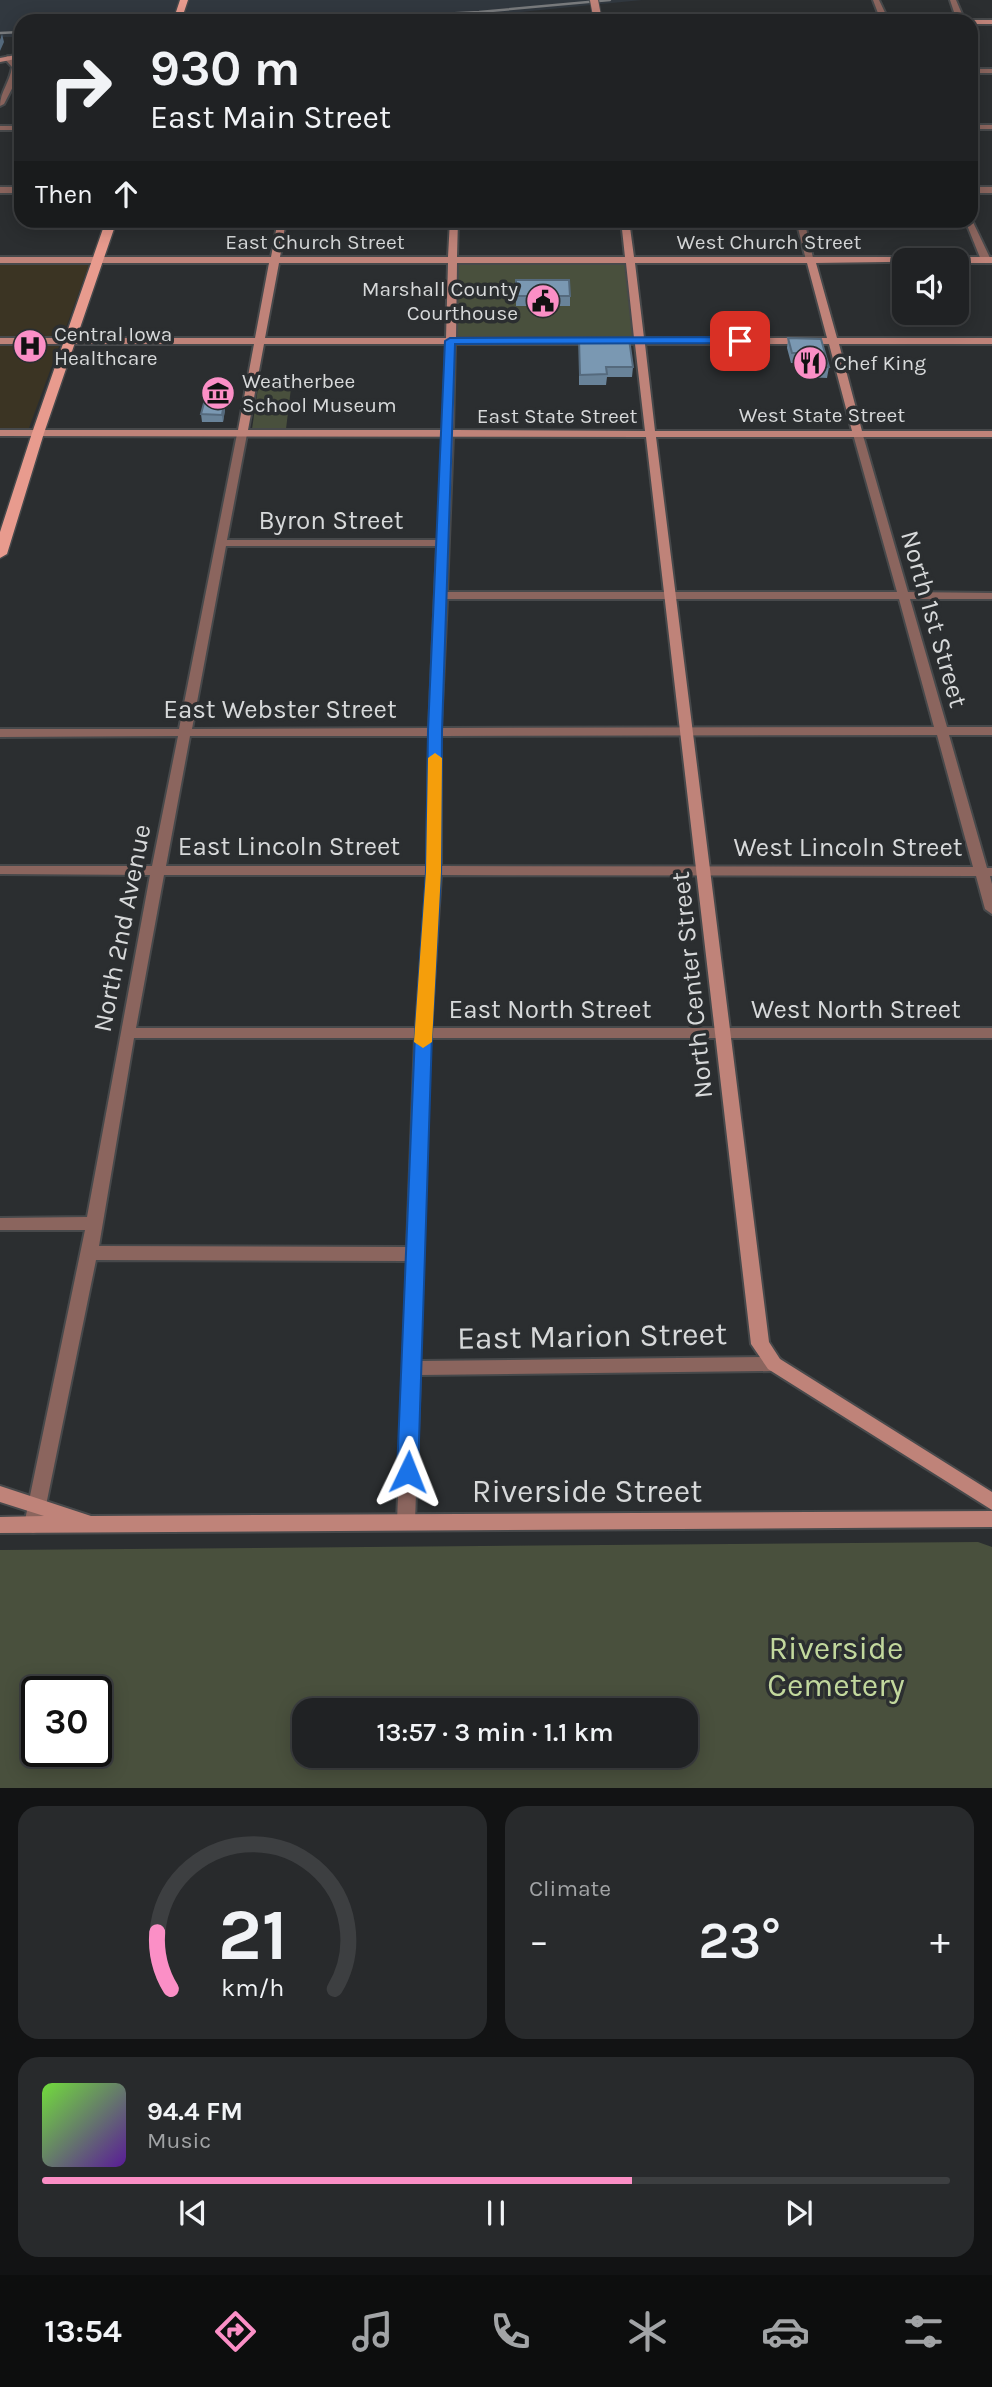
<!DOCTYPE html>
<meta charset="utf-8">
<style>
body{margin:0;font-family:Karla,sans-serif;background:#282a2c;color:#f1f3f6;height:100vh;display:flex;flex-direction:column;font-size:26px;white-space:nowrap}
*{box-sizing:border-box;margin:0}
p{font-size:23px;color:#a2a4a6}
.icon{flex:none;width:38px;height:38px;fill:none;stroke:currentColor;stroke-width:2;stroke-linecap:round;stroke-linejoin:round}
.map{position:relative;height:1788px;overflow:hidden}
.details{display:flex;flex-direction:column;gap:18px;padding:18px;background:#121314;flex:1}
.details>*{flex:none}
.hud{position:absolute;left:14px;top:14px;width:964px;height:214px;border-radius:21px;box-shadow:0 4px 18px #0003,0 0 0 2px #3d3f41;background:#202224;color:#f1f3f6;overflow:hidden}
.fabs{position:absolute;left:892px;top:248px;display:grid;gap:14px}
.fabs a{display:grid;place-items:center;width:77px;height:77px;border-radius:14px;background:#202224;box-shadow:0 4px 18px #0003,0 0 0 2px #3d3f41;font-size:35px}
.speed{position:absolute;left:21px;top:1676px;display:flex;gap:14px;font-size:35px;font-weight:700;text-align:center}
.speed>*{display:grid;place-content:center;width:91px;height:91px;border-radius:50%;background:#202224;box-shadow:0 4px 18px #0003,0 0 0 2px #3d3f41;line-height:1}
.speed .limit{border:4px solid #111;border-radius:10px;background:#fff;color:#111}
.pin{position:absolute;display:grid;place-items:center;width:60px;height:60px;color:#fff;margin:-30px;border-radius:14px;box-shadow:0 4px 10px #0006}
.me{position:absolute;width:77px;margin:-38px;rotate:2deg;stroke-linejoin:round;filter:drop-shadow(0 0 5px #0008)}
.turn{display:flex;align-items:center;gap:24px;height:147px;padding:0 21px;font-size:32px}
.turn .icon{width:91px;height:91px;stroke-width:2.5}
.turn b{display:block;font-size:49px;line-height:60px}
.then{display:flex;align-items:center;height:66px;padding:0 21px;background:#0003;gap:14px;font-size:26px}
.big{font-size:52px;font-weight:600;line-height:1.1}
.details .tile{flex:1;display:flex;flex-direction:column;justify-content:center;gap:10px;min-width:0;padding:0 24px;border-radius:21px;background:#282a2c}
.details .dial{align-items:center;gap:0}
.dial svg{height:182px;overflow:visible;fill:none;stroke:#3d3f41;stroke-width:7;stroke-linecap:round;text-anchor:middle}
.dial text{fill:#f1f3f6;stroke:none}
.song{display:flex;align-items:center;gap:21px}
.cover{width:84px;height:84px;border-radius:10px;background:linear-gradient(135deg,hsl(100 70% 55%),hsl(270 70% 35%))}
.played{height:7px;border-radius:4px;background:linear-gradient(90deg,#fb8fc6 65%,#3d3f41 65%)}
.keys{display:flex;justify-content:space-around;direction:ltr}
.heat{display:flex;justify-content:space-between;align-items:center;font-size:38px;direction:ltr}
.details .tiles{flex:1;display:grid;gap:18px;grid-template-columns:1fr 1fr}
.tile:last-child{grid-column:span 2}
.trip{position:absolute;left:292px;top:1698px;width:406px;height:70px;border-radius:21px;background:#202224;box-shadow:0 4px 18px #0003,0 0 0 2px #3d3f41;font-weight:600;line-height:70px;text-align:center}
.tabs{display:flex;height:112px;justify-content:space-around;align-items:center;background:#0d0e0e;color:#a2a4a6}
.tabs .icon{width:49px;height:49px}
.tabs .on{color:#fb8fc6}
.tabs b{font-size:32px;color:#f1f3f6}
.map>svg:first-child{display:block}
.built{fill:#31383f}
.medical{fill:#3b3423}
.green{fill:#49503d;fill-rule:evenodd}
.lines{fill:none;stroke-linecap:round;stroke-linejoin:round}
.street-casing{stroke:#47494b;stroke-width:4}
.secondary-casing{stroke:#47494b;stroke-width:4}
.primary-casing{stroke:#47494b;stroke-width:3}
.street{fill:#8b655e;fill-rule:evenodd}
.secondary{fill:#bf8379;fill-rule:evenodd}
.primary{fill:#e89b8e;fill-rule:evenodd}
.rail{stroke:#797b7d;stroke-width:2.5}
.secondary-bridge-casing{stroke:#47494b;stroke-width:10;stroke-linecap:butt}
.secondary-bridge{stroke:#bf8379;stroke-width:8}
.wall{fill:#698399}
.shaded-wall{fill:#556a7d}
.building{fill:#7a98b2;stroke:#556a7d;stroke-width:2}
.route{fill:#1a73e8;stroke:#114b97;stroke-width:2}
.slow{fill:#f59e0b}
.labels{text-anchor:middle;dominant-baseline:central;stroke-width:7;stroke-linejoin:round;paint-order:stroke}
.far-street-label{font-size:21px;fill:#d7d9da;stroke:#2b2e30}
.far-poi-label{font-size:21px;fill:#d7d9da;stroke:#2b2e30;text-anchor:start}
.street-label{font-size:26px;fill:#d7d9da;stroke:#2b2e30}
.near-street-label{font-size:32px;fill:#d7d9da;stroke:#2b2e30}
.near-park-label{font-size:32px;fill:#c2d89d;stroke:#2b2e30}
</style>
<div class="map">
<svg width="992" height="1789" viewBox="0 0 992 1789">
<rect width="100%" height="100%" fill="#2b2e30"/>
<path class="built" d="M0,0H642L480,16L394,21H21V37H0Z"/>
<path class="medical" d="M90,262L29,428H0V263Z"/>
<path class="green" d="M630,259L640,341H450L453,260Z
M258,388H291L286,429H252Z
M978,1542L992,1547V1788H0V1550ZM37,1692H96V1752H37ZM304,1710H686V1755H304Z"/>
<g class="lines">
<g class="street-casing">
<path id="street" d="M873,0H879L889,21H881Z
M950,0H956L965,21H957Z
M8,56L20,67L19,75L4,104L0,106C0,92 10,82 12,67L4,58Z
M971,69H992V73H971Z
M971,125H992V129H971Z
M0,126H21V130H0Z
M0,187H21V193H0Z
M971,187H992V193H971Z
M971,218L991,260L989,262L981,260L965,220H971Z
M796,220H804L814,262L806,260Z
M242,431L247,434L227,540H438L443,435L448,432L453,435L447,592H897L853,434L854,432H862L908,592L992,593V599H910L947,727H992V735H949L987,868H992V876H990L992,884V914L985,909L976,876L441,875L431,1028H992V1038H430L420,1361L774,1357L780,1359L783,1364L780,1369L774,1371L420,1375L415,1522L413,1528L406,1530L399,1528L397,1522L407,1261L96,1260L42,1525L40,1531L33,1533L26,1531L24,1525L85,1230H0V1218L87,1217L150,875L0,874V866H152L178,736L0,737V729H179L237,434ZM226,546H437L429,728L192,729ZM447,599H899L934,727L441,728ZM937,735L973,867L441,866V736ZM190,736H429L427,866H166ZM164,875H427L416,1028H136ZM134,1038H415L407,1247L99,1246Z"/>
</g>
<g class="secondary-casing">
<path id="secondary" d="M971,20H992V24H971V21H968Z
M21,54V58L0,62V58Z
M278,220H286L280,257H448L450,220H458L457,257H625L621,220H629L634,257H992V263H957V261L816,263L837,338H992V344H839L862,431H992V437H656L769,1342L780,1359L992,1492V1510L768,1369L751,1344L646,437L0,436V430H238L254,344H0V338H255L269,263H0V257H271ZM279,263H448L446,338H265ZM457,263H626L634,338H456ZM635,263H807L827,338H644ZM264,344H446L443,430H248ZM455,344H635L645,431L453,430ZM645,344H829L852,431H655Z
M0,1486L91,1516L992,1511V1527L0,1533V1517L44,1516L0,1502Z"/>
</g>
<g class="primary-casing">
<path id="primary" d="M180,0H188L181,21H173Z
M106,220H117L44,433L7,554L0,558V532L32,433Z"/>
</g>
<use href="#street" class="street"/>
<use href="#secondary" class="secondary"/>
<use href="#primary" class="primary"/>
<path class="rail" d="M302,21L479,12L610,0
M0,33L21,32"/>
<g class="secondary-bridge-casing">
<path id="secondary-bridge" d="M594,0L598,21"/>
</g>
<use href="#secondary-bridge" class="secondary-bridge"/>
</g>
<path class="wall" d="M516,280L570,296V306H516Z
M788,338L829,367L827,378L807,377L804,363H791L787,348Z
M579,339L633,367L632,377H607L606,385H579Z
M225,410L223,422H202L201,414Z"/>
<path class="shaded-wall" d="M2,34L4,42L0,51V40Z
M224,403L225,410L223,422L222,415Z"/>
<path class="building" d="M516,280H569L570,296H516Z
M788,338L821,339L829,367H808L805,353H792Z
M579,339H629L633,367H606L607,374L580,375Z
M204,403H224L222,415L201,414Z"/>
<path class="route" d="M740,337L744,338V343L455,344L442,731L441,872L432,1034L418,1472L415,1478L408,1481L400,1478L397,1472L415,1034L426,872L428,731L445,341L450,338Z"/>
<path class="slow" d="M435,753L442,758L441,872L432,1042L423,1048L414,1042L426,872L428,758Z"/>
<defs>
<g id="civic-disc" transform="scale(1.75)"><circle r="9.5" fill="#fb8fc6" stroke="#2b2e30"/><path d="M-.6-6.5H3V-4.5H.6V-3L4-1V1h2V6H-6V1h2V-1L-.6-3ZM-1.2 2.5V6h2.4V2.5Z" fill="#111"/></g>
<g id="hospital-disc" transform="scale(1.75)"><circle r="9.5" fill="#fb8fc6" stroke="#2b2e30"/><path d="M-5-5h3v3.5h4V-5h3V5h-3V1.5h-4V5h-3Z" fill="#111"/></g>
<g id="restaurant-disc" transform="scale(1.75)"><circle r="9.5" fill="#fb8fc6" stroke="#2b2e30"/><path d="M-5-6h1v4h1v-4h1v4h1v-4h1v5L-1.5 .5V6h-2V.5L-5-1ZM5-6V6H3V1.5H1.5Q1.5-4 5-6Z" fill="#111"/></g>
<g id="museum-disc" transform="scale(1.75)"><circle r="9.5" fill="#fb8fc6" stroke="#2b2e30"/><path d="M0-6L6-3V-2H-6V-3ZM-5-1h2V3h-2ZM-1-1h2V3h-2ZM3-1h2V3H3ZM-6 4H6V6H-6Z" fill="#111"/></g>
</defs>
<g fill-rule="evenodd">
<use href="#civic-disc" x="543" y="301"/>
<use href="#hospital-disc" x="30" y="346"/>
<use href="#restaurant-disc" x="810" y="363"/>
<use href="#museum-disc" x="218" y="393"/>
</g>
<g class="labels">
<g class="far-street-label">
<text x="315" y="242">East Church Street</text>
<text x="769" y="242">West Church Street</text>
<text x="822" y="415">West State Street</text>
<text x="557" y="416">East State Street</text>
</g>
<g class="far-poi-label">
<text x="518" y="289" text-anchor="end">Marshall County<tspan x="518" dy="24">Courthouse</tspan></text>
<text x="54" y="334">Central Iowa<tspan x="54" dy="24">Healthcare</tspan></text>
<text x="834" y="363">Chef King</text>
<text x="242" y="381">Weatherbee<tspan x="242" dy="24">School Museum</tspan></text>
</g>
<g class="street-label">
<text x="331" y="520">Byron Street</text>
<text transform="translate(934 619) rotate(74)">North 1st Street</text>
<text x="280" y="709">East Webster Street</text>
<text x="289" y="846">East Lincoln Street</text>
<text x="848" y="847">West Lincoln Street</text>
<text transform="translate(122 928) rotate(-79)">North 2nd Avenue</text>
<text transform="translate(692 985) rotate(-96)">North Center Street</text>
<text x="550" y="1009">East North Street</text>
<text x="856" y="1009">West North Street</text>
</g>
<g class="near-street-label">
<text transform="translate(592 1336) rotate(-1)">East Marion Street</text>
<text x="587" y="1491">Riverside Street</text>
</g>
<g class="near-park-label">
<text x="836" y="1648">Riverside<tspan x="836" dy="37">Cemetery</tspan></text>
</g>
</g>
</svg>
<div class="fabs">
<a><svg class="icon" aria-label="sound" viewBox="0 0 24 24"><path d="M4 9h4l5-4v14l-5-4H4zM17 9q2 3 0 6"/></svg></a>
</div>
<div class="speed"><div class="limit">30</div></div>
<div class="pin" style="left:740px;top:341px;background:#d93025"><svg class="icon" aria-label="arrive" viewBox="0 0 24 24"><path d="M6 21V4h12l-3 4 3 4H6"/></svg></div>
<svg class="me" style="left:408px;top:1472px" viewBox="-20 -20 40 40"><path d="M0-17L14 15 0 8-14 15z" fill="#1a73e8" stroke="#fff" stroke-width="4"/></svg>
<div class="trip">13:57 · 3 min · 1.1 km</div>
<div class="hud">
<div class="turn"><svg class="icon" aria-label="right" viewBox="0 0 24 24"><path d="M7 20v-9h11M14 6l5 5-5 5"/></svg><div><b>930 m</b>East Main Street</div></div>
<div class="then">Then<svg class="icon" aria-label="ahead" viewBox="0 0 24 24"><path d="M12 20V5M6 11l6-6 6 6"/></svg></div>
</div>
</div>
<section class="details">
<div class="tiles">
<div class="tile dial"><svg viewBox="0 0 100 80">
<path d="M14 69A42 42 0 1 1 86 69"/>
<path d="M14 69A42 42 0 0 1 8 44" stroke="#fb8fc6"/>
<text x="50" y="56" font-size="32" font-weight="700">21</text>
<text x="50" y="72" font-size="11">km/h</text>
</svg></div>
<div class="tile"><p>Climate</p>
<div class="heat"><a>−</a><b class="big">23°</b><a>+</a></div>
</div>
<div class="tile">
<div class="song"><i class="cover"></i><div><b>94.4 FM</b><p>Music</p></div></div>
<div class="played"></div>
<div class="keys"><svg class="icon" aria-label="previous" viewBox="0 0 24 24"><path d="M18 5L8 12l10 7zM5 5v14"/></svg><svg class="icon" aria-label="pause" viewBox="0 0 24 24"><path d="M8 5v14M16 5v14"/></svg><svg class="icon" aria-label="next" viewBox="0 0 24 24"><path d="M6 5l10 7-10 7zM19 5v14"/></svg></div>
</div>
</div>
</section>
<nav class="tabs">
<b>13:54</b>
<svg class="icon on" aria-label="directions" viewBox="0 0 24 24"><path d="M12 3l9 9-9 9-9-9zM9 14v-3h6M13 9l2 2-2 2"/></svg>
<svg class="icon" aria-label="music" viewBox="0 0 24 24"><path d="M9 18V5l10-2v13"/><circle cx="6" cy="18" r="3"/><circle cx="16" cy="16" r="3"/></svg>
<svg class="icon" aria-label="phone" viewBox="0 0 24 24"><path d="M5 4h4l2 5-3 2q2 4 5 5l2-3 5 2v4C11 20 4 13 5 4z"/></svg>
<svg class="icon" aria-label="climate" viewBox="0 0 24 24"><path d="M12 3v18M4 7l16 10M4 17L20 7"/></svg>
<svg class="icon" aria-label="car" viewBox="0 0 24 24"><path d="M5 17H2v-5l4-1 3-4h7l3 4 3 1v5h-3M9 17h6M6 11h13"/><circle cx="7" cy="17" r="2"/><circle cx="17" cy="17" r="2"/></svg>
<svg class="icon" aria-label="filters" viewBox="0 0 24 24"><path d="M4 7h16M4 17h16"/><circle cx="9" cy="7" r="2"/><circle cx="15" cy="17" r="2"/></svg>
</nav>
